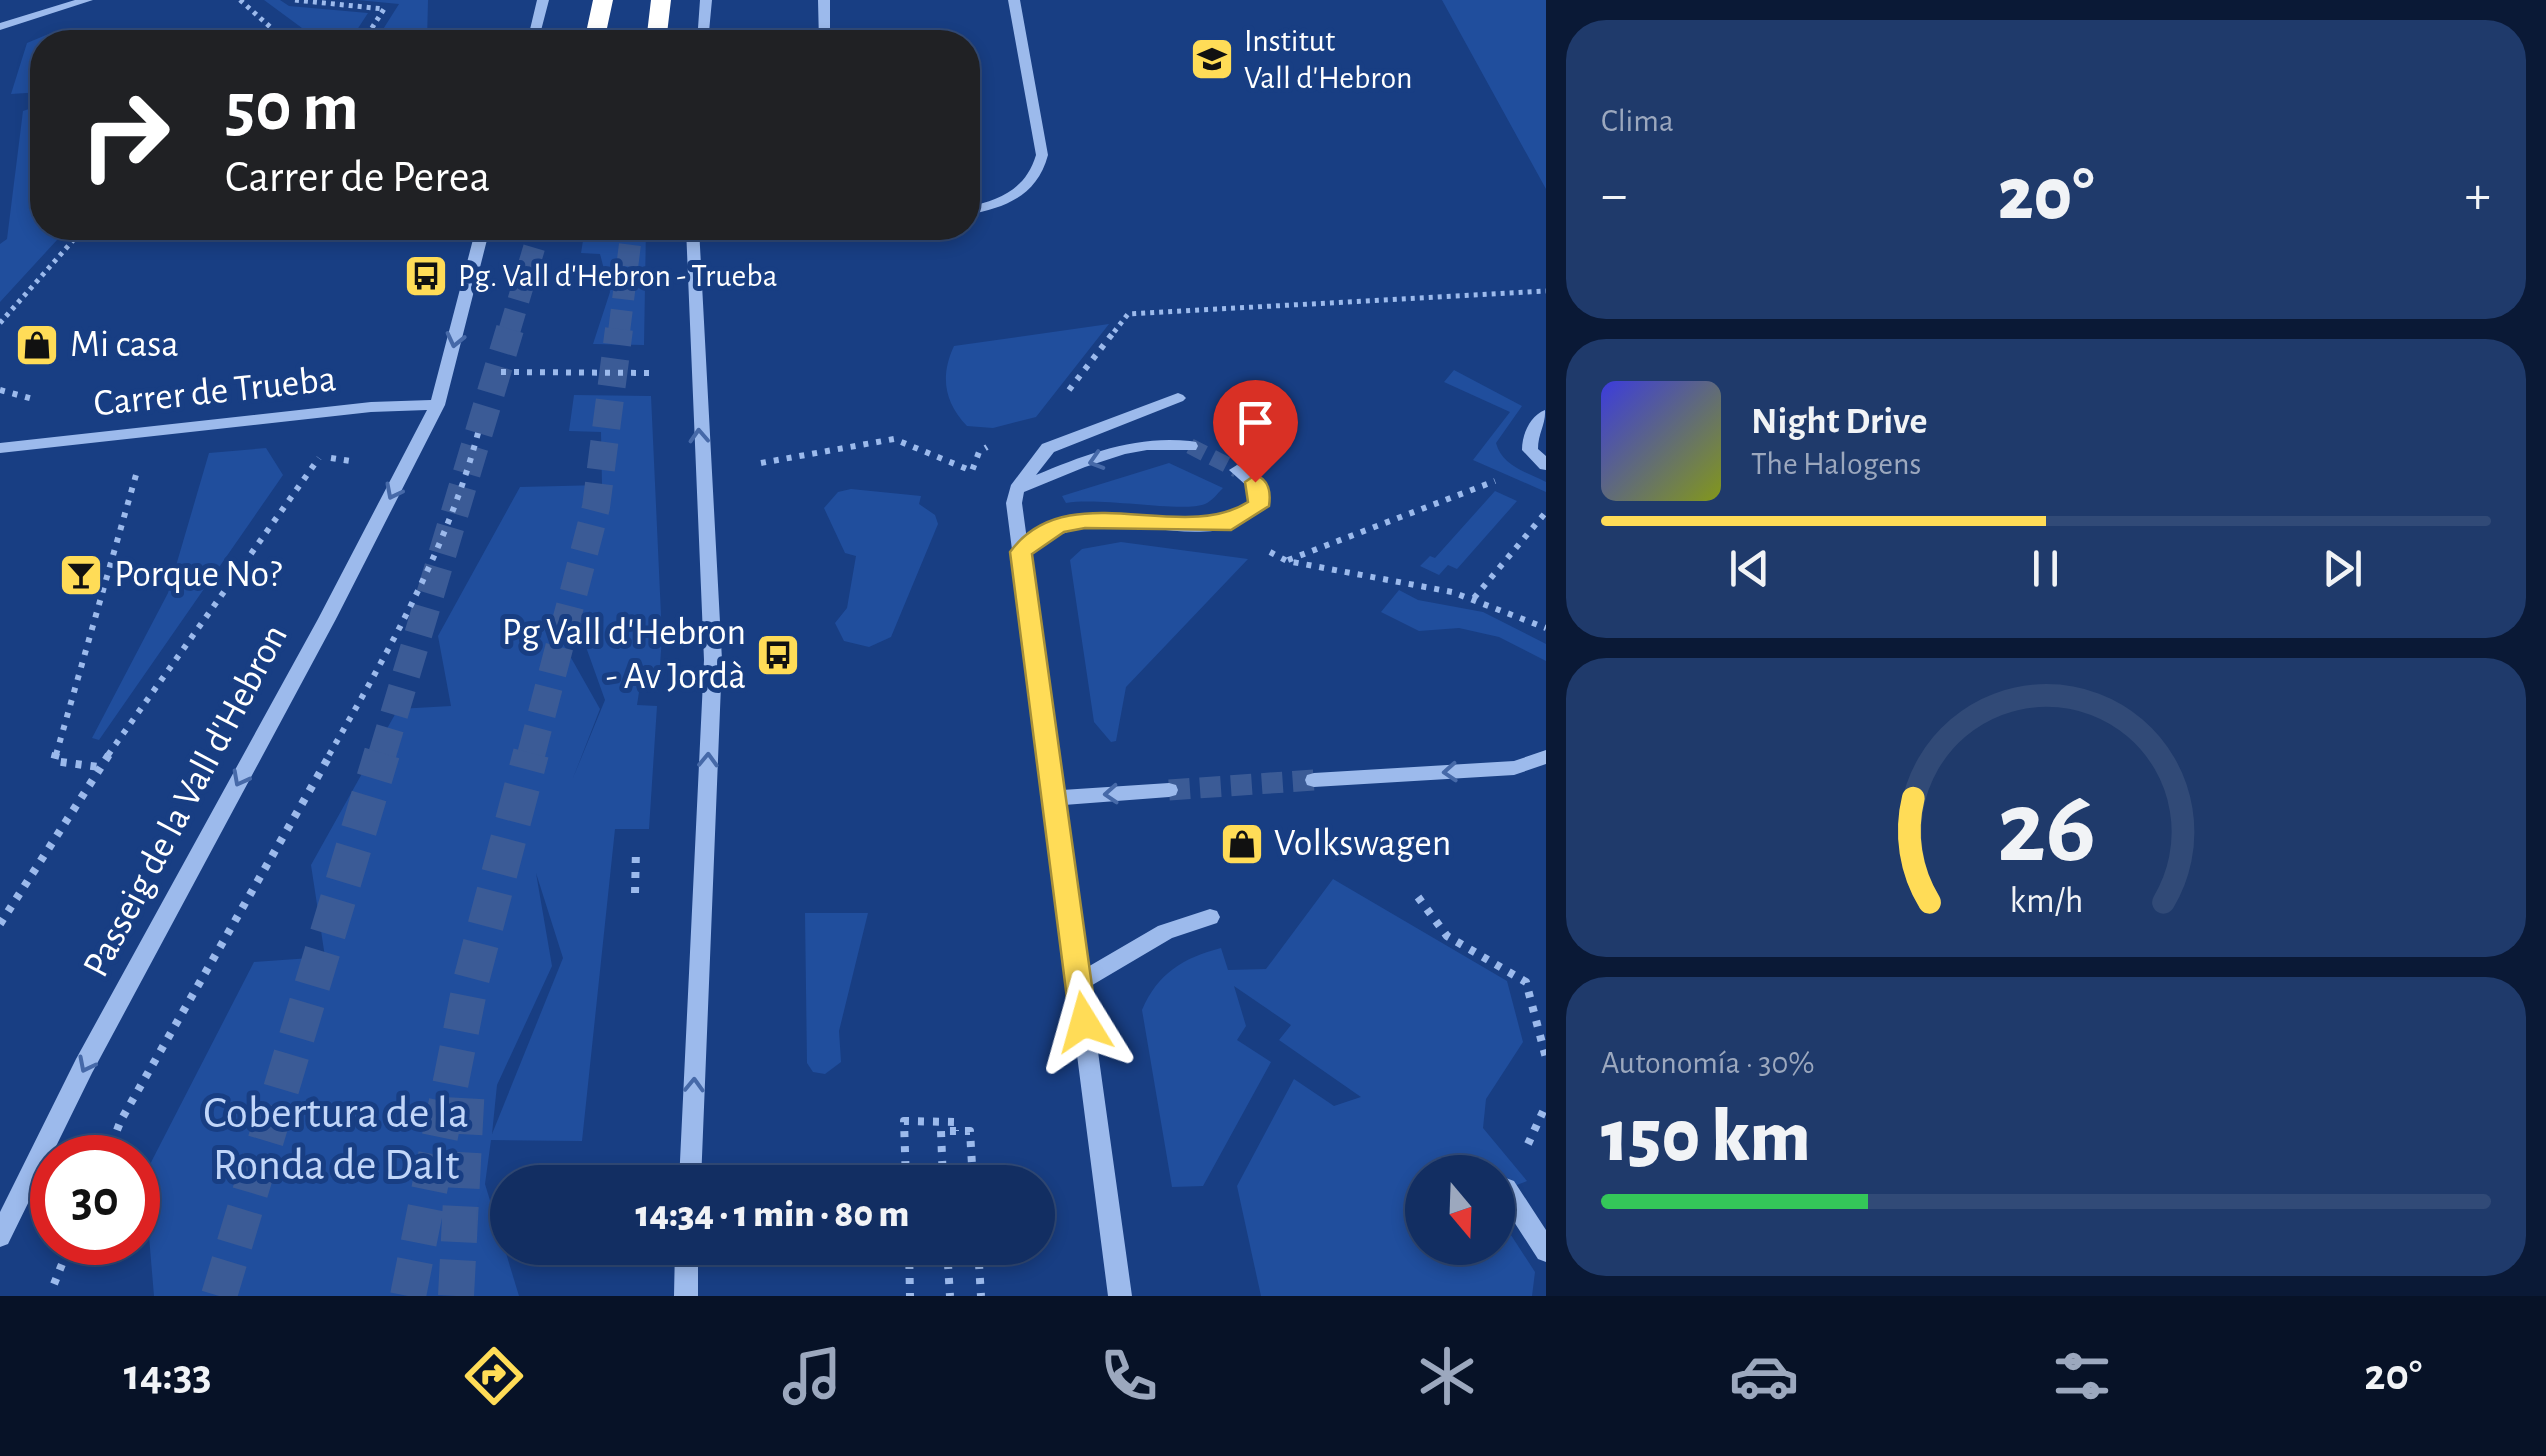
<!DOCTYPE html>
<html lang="es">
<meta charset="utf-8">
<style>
body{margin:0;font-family:"Alegreya Sans",sans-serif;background:#1f3a6b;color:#f1f3f6;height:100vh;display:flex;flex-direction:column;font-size:38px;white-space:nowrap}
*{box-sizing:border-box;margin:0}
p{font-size:32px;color:#9ca8be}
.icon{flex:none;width:55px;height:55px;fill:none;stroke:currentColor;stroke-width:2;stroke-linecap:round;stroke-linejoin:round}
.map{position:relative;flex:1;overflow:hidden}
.sheet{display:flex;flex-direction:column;gap:20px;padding:20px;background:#0a1936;width:1000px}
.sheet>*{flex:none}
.top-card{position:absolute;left:30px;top:30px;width:950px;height:210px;border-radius:40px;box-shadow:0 5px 15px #0003,0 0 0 2px #314a77;background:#202124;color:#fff;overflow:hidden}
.needle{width:65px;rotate:161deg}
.buttons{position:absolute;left:1405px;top:1155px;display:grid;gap:20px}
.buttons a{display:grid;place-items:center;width:110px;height:110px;border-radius:50%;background:#122e62;box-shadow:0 5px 15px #0003,0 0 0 2px #314a77;font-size:50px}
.speed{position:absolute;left:30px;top:1135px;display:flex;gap:20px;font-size:50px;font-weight:700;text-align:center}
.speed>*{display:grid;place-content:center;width:130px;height:130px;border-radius:50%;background:#122e62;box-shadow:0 5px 15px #0003,0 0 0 2px #314a77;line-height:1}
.speed .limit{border:15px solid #d22;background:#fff;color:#111}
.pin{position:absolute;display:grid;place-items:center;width:85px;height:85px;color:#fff;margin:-102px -42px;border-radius:50% 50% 50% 0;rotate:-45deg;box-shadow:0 0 10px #0007}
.pin .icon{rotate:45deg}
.me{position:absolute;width:110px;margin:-55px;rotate:352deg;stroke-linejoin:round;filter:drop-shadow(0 0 8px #0008)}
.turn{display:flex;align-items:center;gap:35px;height:210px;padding:0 30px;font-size:45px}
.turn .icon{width:130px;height:130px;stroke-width:2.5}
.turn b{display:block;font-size:70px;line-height:85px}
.big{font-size:75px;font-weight:800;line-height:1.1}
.sheet .tile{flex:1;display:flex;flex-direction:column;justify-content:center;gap:15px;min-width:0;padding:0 35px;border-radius:40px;background:#1f3a6b}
.sheet .dial{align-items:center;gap:0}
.dial svg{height:260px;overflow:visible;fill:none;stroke:#314a77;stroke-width:7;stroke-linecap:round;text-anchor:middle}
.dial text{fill:#f1f3f6;stroke:none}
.song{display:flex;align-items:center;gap:30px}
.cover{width:120px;height:120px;border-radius:15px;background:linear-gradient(135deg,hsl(240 70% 55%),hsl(70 70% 35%))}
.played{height:10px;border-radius:5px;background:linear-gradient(90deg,#ffdc57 50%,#314a77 50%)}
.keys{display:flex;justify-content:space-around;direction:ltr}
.heat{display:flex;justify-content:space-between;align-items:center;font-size:55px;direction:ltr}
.charge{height:15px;border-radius:8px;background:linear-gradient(90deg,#34c759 30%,#314a77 0)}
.trip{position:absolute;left:490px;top:1165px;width:565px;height:100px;border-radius:50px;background:#122e62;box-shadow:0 5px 15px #0003,0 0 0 2px #314a77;font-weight:800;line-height:100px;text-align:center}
.dock{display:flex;height:160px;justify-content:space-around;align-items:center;background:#071227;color:#9ca8be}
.dock .icon{width:70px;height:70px}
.dock .active{color:#ffdc57}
.dock b{font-size:45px;color:#f1f3f6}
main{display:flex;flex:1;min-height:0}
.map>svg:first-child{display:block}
.green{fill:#204e9d;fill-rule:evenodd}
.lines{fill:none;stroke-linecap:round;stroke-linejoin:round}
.minor-tunnel-far1{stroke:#3b5b96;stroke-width:16;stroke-dasharray:16 9;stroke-linecap:butt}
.minor-tunnel{stroke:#3b5b96;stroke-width:21;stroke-dasharray:21 10;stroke-linecap:butt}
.highway-tunnel-far2{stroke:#3b5b96;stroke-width:22;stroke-dasharray:22 11;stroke-linecap:butt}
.highway-tunnel-far1{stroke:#3b5b96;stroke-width:28;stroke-dasharray:28 14;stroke-linecap:butt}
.highway-tunnel{stroke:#3b5b96;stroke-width:36;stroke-dasharray:36 18;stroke-linecap:butt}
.path-far2{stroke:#9cbaec;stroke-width:5;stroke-dasharray:4 5;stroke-linecap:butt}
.path-far1{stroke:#9cbaec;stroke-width:6;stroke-dasharray:5 8;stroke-linecap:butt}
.path{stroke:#9cbaec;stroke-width:8;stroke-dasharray:6 9;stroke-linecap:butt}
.minor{fill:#9cbaec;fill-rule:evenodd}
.highway{fill:#fff;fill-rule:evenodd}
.oneway{stroke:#4669a8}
.route{fill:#ffdc57;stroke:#a68f39;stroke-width:2.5}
.labels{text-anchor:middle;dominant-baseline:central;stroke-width:10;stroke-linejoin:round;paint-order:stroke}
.far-poi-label{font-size:32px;fill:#fff;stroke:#183e83;text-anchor:start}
.poi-label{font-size:38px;fill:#fff;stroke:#183e83;text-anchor:start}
.street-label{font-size:38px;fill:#fff;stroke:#183e83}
.near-park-label{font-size:45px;fill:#c1d6f9;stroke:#183e83}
</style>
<main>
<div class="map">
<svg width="1546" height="1296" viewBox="0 0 1546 1296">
<rect width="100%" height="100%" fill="#183e83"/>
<path class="green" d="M264,0H280L289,6L368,13L349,42H321Z
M357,0H428L427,42H375L399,4Z
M1442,0H1546V189Z
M51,33L61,42H42V92L11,94L27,43Z
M29,109L42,150V228H68L0,302V244L7,239L23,111Z
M585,228H646L644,345L593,344L610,292L600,254L581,253Z
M1109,324L1036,417L993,428L967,426C944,402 940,376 954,346Z
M1454,370L1522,406L1496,443C1502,466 1526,472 1546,482V492L1473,460L1510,412L1444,382Z
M574,395L651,396L662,637L658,692H639L637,705L657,706L649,829H615L582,1141L491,1140L485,1184L519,1296H154L144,1176L254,962L325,957L311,865L398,709L451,706L438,636L520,487L602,485L601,432L569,431ZM557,633H581L605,700L573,778L600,709ZM536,873L563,958L492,1134L497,1085L552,966Z
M266,448L283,475L99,740L92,738L168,593L209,453Z
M1169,463L1223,488C1217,494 1212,501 1205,504C1182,513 1103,497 1066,503L1062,496Z
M851,489L921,496L919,504L935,515L938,524L891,637L869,647L844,641L835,623L847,608L856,556L845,553L824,508L838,492Z
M1495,491L1517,501L1457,569L1448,565L1439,575L1420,566L1430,556L1435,558Z
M1121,542L1248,559L1126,687L1116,741L1111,742L1094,722L1070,560L1082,549Z
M1399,590L1418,600L1483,612L1546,644V661L1499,637L1459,628L1419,631L1381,612Z
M1333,879L1507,981L1523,1042L1486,1099L1483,1128L1527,1181L1498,1192V1172H1422V1248H1498V1215L1535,1272L1532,1296H1261L1237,1186L1294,1079L1334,1106L1361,1097L1279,1040L1291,1025L1234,986L1246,1026L1237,1040L1271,1062L1203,1186L1172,1187L1142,1010C1158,973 1183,958 1221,948L1228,970L1266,969Z
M805,913H868L839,1031L841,1062L825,1074L813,1072L807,1063Z"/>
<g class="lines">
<path class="minor-tunnel-far1" d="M1190,446L1237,470"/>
<path class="minor-tunnel" d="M1169,790L1314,780"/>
<path class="highway-tunnel-far2" d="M509,332L540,228
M619,332L632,228"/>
<path class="highway-tunnel-far1" d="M382,755L510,329
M531,755L596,507L619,329"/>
<path class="highway-tunnel" d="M219,1296L382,753
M408,1296L471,981L531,753
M456,1296L467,1084"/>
<path class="path-far2" d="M240,0L287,42
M295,0L384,9L363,42
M0,323L84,228
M1114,332L1128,314L1546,291"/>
<path class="path-far1" d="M501,372L654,373
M0,390L33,399
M1069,390L1116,329
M331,458L350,461
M761,463L894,439L972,471L979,452L987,447
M1270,552L1287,561L1452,592L1546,628
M1288,560L1495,481
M1474,598L1546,512
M56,755L136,475
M108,755L319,458
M329,755C387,654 448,547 478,433"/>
<path class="path" d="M56,753L54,761L99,767
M635,893L636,850
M1418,897L1447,936L1526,982L1546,1058
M0,924L110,753
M1528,1144L1546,1105
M106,1158L121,1120L331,753
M906,1182L904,1121L955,1122V1131
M943,1182L941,1131H970L973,1182
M909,1248L910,1296
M947,1248L950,1296
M978,1248L981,1296
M54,1284L71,1242"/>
<path class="minor" d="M75,0H93L0,30V23Z
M537,0H549L538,42H527Z
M700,0H712L708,42H697Z
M818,0H830V42H819Z
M1008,0H1020L1048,155C1037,196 1006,207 968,215V207C1000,200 1026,189 1036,155Z
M476,228H490L445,405L336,619L92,1073L8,1244L0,1247V1212L76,1059L318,619L427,410L371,412L0,453V443L371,402L431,400Z
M686,228H699L722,660L701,1182H679L704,660Z
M1178,393L1183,395L1186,398L1183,401L1054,452L1036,475C1086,454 1136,435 1190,441L1196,442L1198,446L1196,450H1147L1125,454L1085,467L1024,492L1022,503L1027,540C1070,512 1117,515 1166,519C1186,521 1211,523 1230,516C1237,513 1244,507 1250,503L1248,487L1229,470L1237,465C1257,473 1272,488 1264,510C1255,515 1246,522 1236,526C1178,545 1112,509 1056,537C1046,541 1038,549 1029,554L1062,790L1169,783L1176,785L1178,790L1176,795L1169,797L1064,805L1086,968L1158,926L1210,909L1217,911L1220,917L1217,923L1172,938L1089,987L1132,1296H1108L1006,503L1011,485L1042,444Z
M1545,410C1546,424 1538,433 1538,449L1546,456V470L1540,469L1522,450C1522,434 1530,416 1545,410Z
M1546,750V764L1514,775L1314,787L1307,785L1305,780L1307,775L1314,773L1514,761Z
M1506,1178L1514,1181L1546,1230V1262L1538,1259L1498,1197V1182Z
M675,1248H698V1296H674Z"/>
<path class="highway" d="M593,0H613L604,42H584Z
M651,0H671L666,42H646Z"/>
</g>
<defs><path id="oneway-chevron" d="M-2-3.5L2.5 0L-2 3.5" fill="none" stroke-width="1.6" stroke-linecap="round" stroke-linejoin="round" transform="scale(2.5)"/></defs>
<g class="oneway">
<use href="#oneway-chevron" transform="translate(455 340) rotate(103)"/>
<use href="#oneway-chevron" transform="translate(699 436) rotate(-93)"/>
<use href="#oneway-chevron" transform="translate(1096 461) rotate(163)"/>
<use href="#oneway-chevron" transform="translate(393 492) rotate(117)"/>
<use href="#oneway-chevron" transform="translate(708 760) rotate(-88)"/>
<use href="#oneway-chevron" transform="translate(1450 772) rotate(176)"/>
<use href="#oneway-chevron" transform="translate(240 779) rotate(118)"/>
<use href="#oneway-chevron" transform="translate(1111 794) rotate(176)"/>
<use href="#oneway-chevron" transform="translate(86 1065) rotate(117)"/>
<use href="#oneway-chevron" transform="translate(694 1085) rotate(-88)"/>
</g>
<path class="route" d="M1255,475C1269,479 1271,493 1269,506L1231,530L1085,528L1064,532L1032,554L1097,1022L1093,1031L1084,1034L1074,1031L1070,1022L1010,552C1067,474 1180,545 1248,502L1245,482Z"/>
<defs>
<g id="school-square" transform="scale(2.25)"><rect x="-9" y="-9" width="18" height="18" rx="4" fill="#ffdc57" stroke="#183e83"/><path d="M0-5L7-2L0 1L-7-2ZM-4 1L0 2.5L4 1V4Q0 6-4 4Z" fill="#111"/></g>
<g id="bus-square" transform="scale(2.25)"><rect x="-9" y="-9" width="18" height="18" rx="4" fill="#ffdc57" stroke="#183e83"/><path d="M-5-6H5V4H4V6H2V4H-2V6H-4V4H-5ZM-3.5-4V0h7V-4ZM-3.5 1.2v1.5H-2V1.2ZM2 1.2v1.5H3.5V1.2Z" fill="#111"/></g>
<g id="shop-square" transform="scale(2.25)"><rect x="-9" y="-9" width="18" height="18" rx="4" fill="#ffdc57" stroke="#183e83"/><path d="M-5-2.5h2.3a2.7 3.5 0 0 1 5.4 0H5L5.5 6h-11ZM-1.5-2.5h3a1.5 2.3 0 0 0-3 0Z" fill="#111"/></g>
<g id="bar-square" transform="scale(2.25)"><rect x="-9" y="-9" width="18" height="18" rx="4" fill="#ffdc57" stroke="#183e83"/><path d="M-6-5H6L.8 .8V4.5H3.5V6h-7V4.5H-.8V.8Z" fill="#111"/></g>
</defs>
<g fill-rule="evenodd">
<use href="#school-square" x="1212" y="59"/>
<use href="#bus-square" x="426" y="276"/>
<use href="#shop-square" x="37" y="345"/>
<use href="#bar-square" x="81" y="575"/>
<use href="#bus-square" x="778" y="655"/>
<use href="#shop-square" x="1242" y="844"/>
</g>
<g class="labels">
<g class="far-poi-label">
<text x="1244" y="41">Institut<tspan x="1244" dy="37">Vall d'Hebron</tspan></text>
<text x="458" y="276">Pg. Vall d'Hebron - Trueba</text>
</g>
<g class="poi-label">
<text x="70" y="345">Mi casa</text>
<text x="114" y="575">Porque No?</text>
<text x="746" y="633" text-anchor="end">Pg Vall d'Hebron<tspan x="746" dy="44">- Av Jordà</tspan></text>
<text x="1274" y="844">Volkswagen</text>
</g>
<g class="street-label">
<text transform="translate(215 392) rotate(-6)">Carrer de Trueba</text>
<text transform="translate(186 801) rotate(-62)">Passeig de la Vall d'Hebron</text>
</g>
<g class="near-park-label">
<text x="336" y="1113">Cobertura de la<tspan x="336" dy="52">Ronda de Dalt</tspan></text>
</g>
</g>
</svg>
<div class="buttons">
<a><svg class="needle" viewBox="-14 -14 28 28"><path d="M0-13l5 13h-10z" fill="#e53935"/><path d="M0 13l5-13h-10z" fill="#9ca8be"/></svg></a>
</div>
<div class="speed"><div class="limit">30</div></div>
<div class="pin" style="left:1255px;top:482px;background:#d93025"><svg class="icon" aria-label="arrive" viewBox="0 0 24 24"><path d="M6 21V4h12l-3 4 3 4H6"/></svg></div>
<svg class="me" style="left:1084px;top:1022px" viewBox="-20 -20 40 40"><path d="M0-17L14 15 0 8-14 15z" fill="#ffdc57" stroke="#fff" stroke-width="4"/></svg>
<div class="trip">14:34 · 1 min · 80 m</div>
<div class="top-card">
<div class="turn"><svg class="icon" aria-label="right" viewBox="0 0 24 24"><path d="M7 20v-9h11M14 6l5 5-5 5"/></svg><div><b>50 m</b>Carrer de Perea</div></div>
</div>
</div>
<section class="sheet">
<div class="tile"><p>Clima</p>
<div class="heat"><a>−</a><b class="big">20°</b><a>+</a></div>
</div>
<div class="tile">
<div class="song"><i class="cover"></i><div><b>Night Drive</b><p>The Halogens</p></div></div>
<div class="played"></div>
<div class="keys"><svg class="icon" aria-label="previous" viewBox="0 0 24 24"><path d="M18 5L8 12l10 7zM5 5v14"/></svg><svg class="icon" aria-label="pause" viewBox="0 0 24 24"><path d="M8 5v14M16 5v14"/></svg><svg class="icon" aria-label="next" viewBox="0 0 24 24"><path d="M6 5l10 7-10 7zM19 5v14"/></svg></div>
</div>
<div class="tile dial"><svg viewBox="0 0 100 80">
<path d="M14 69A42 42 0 1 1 86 69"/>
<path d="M14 69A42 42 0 0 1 9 37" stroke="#ffdc57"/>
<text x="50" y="56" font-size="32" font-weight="700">26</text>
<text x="50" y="72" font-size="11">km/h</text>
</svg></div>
<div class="tile"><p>Autonomía · 30%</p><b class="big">150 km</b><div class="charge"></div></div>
</section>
</main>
<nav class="dock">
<b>14:33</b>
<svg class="icon active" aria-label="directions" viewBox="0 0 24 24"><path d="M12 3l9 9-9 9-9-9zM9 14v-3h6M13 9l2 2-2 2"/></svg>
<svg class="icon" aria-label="music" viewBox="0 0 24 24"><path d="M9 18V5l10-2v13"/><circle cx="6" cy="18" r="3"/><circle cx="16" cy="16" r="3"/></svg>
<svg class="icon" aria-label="phone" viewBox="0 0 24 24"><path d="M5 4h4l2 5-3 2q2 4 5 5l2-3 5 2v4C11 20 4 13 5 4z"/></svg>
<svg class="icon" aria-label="climate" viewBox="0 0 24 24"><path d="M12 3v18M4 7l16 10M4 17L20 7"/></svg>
<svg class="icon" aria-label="car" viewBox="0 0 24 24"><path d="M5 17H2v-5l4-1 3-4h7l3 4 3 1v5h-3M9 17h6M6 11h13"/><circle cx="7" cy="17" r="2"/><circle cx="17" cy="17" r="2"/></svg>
<svg class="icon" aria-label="filters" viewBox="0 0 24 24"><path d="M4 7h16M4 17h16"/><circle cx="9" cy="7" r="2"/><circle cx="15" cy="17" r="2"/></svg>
<b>20°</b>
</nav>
